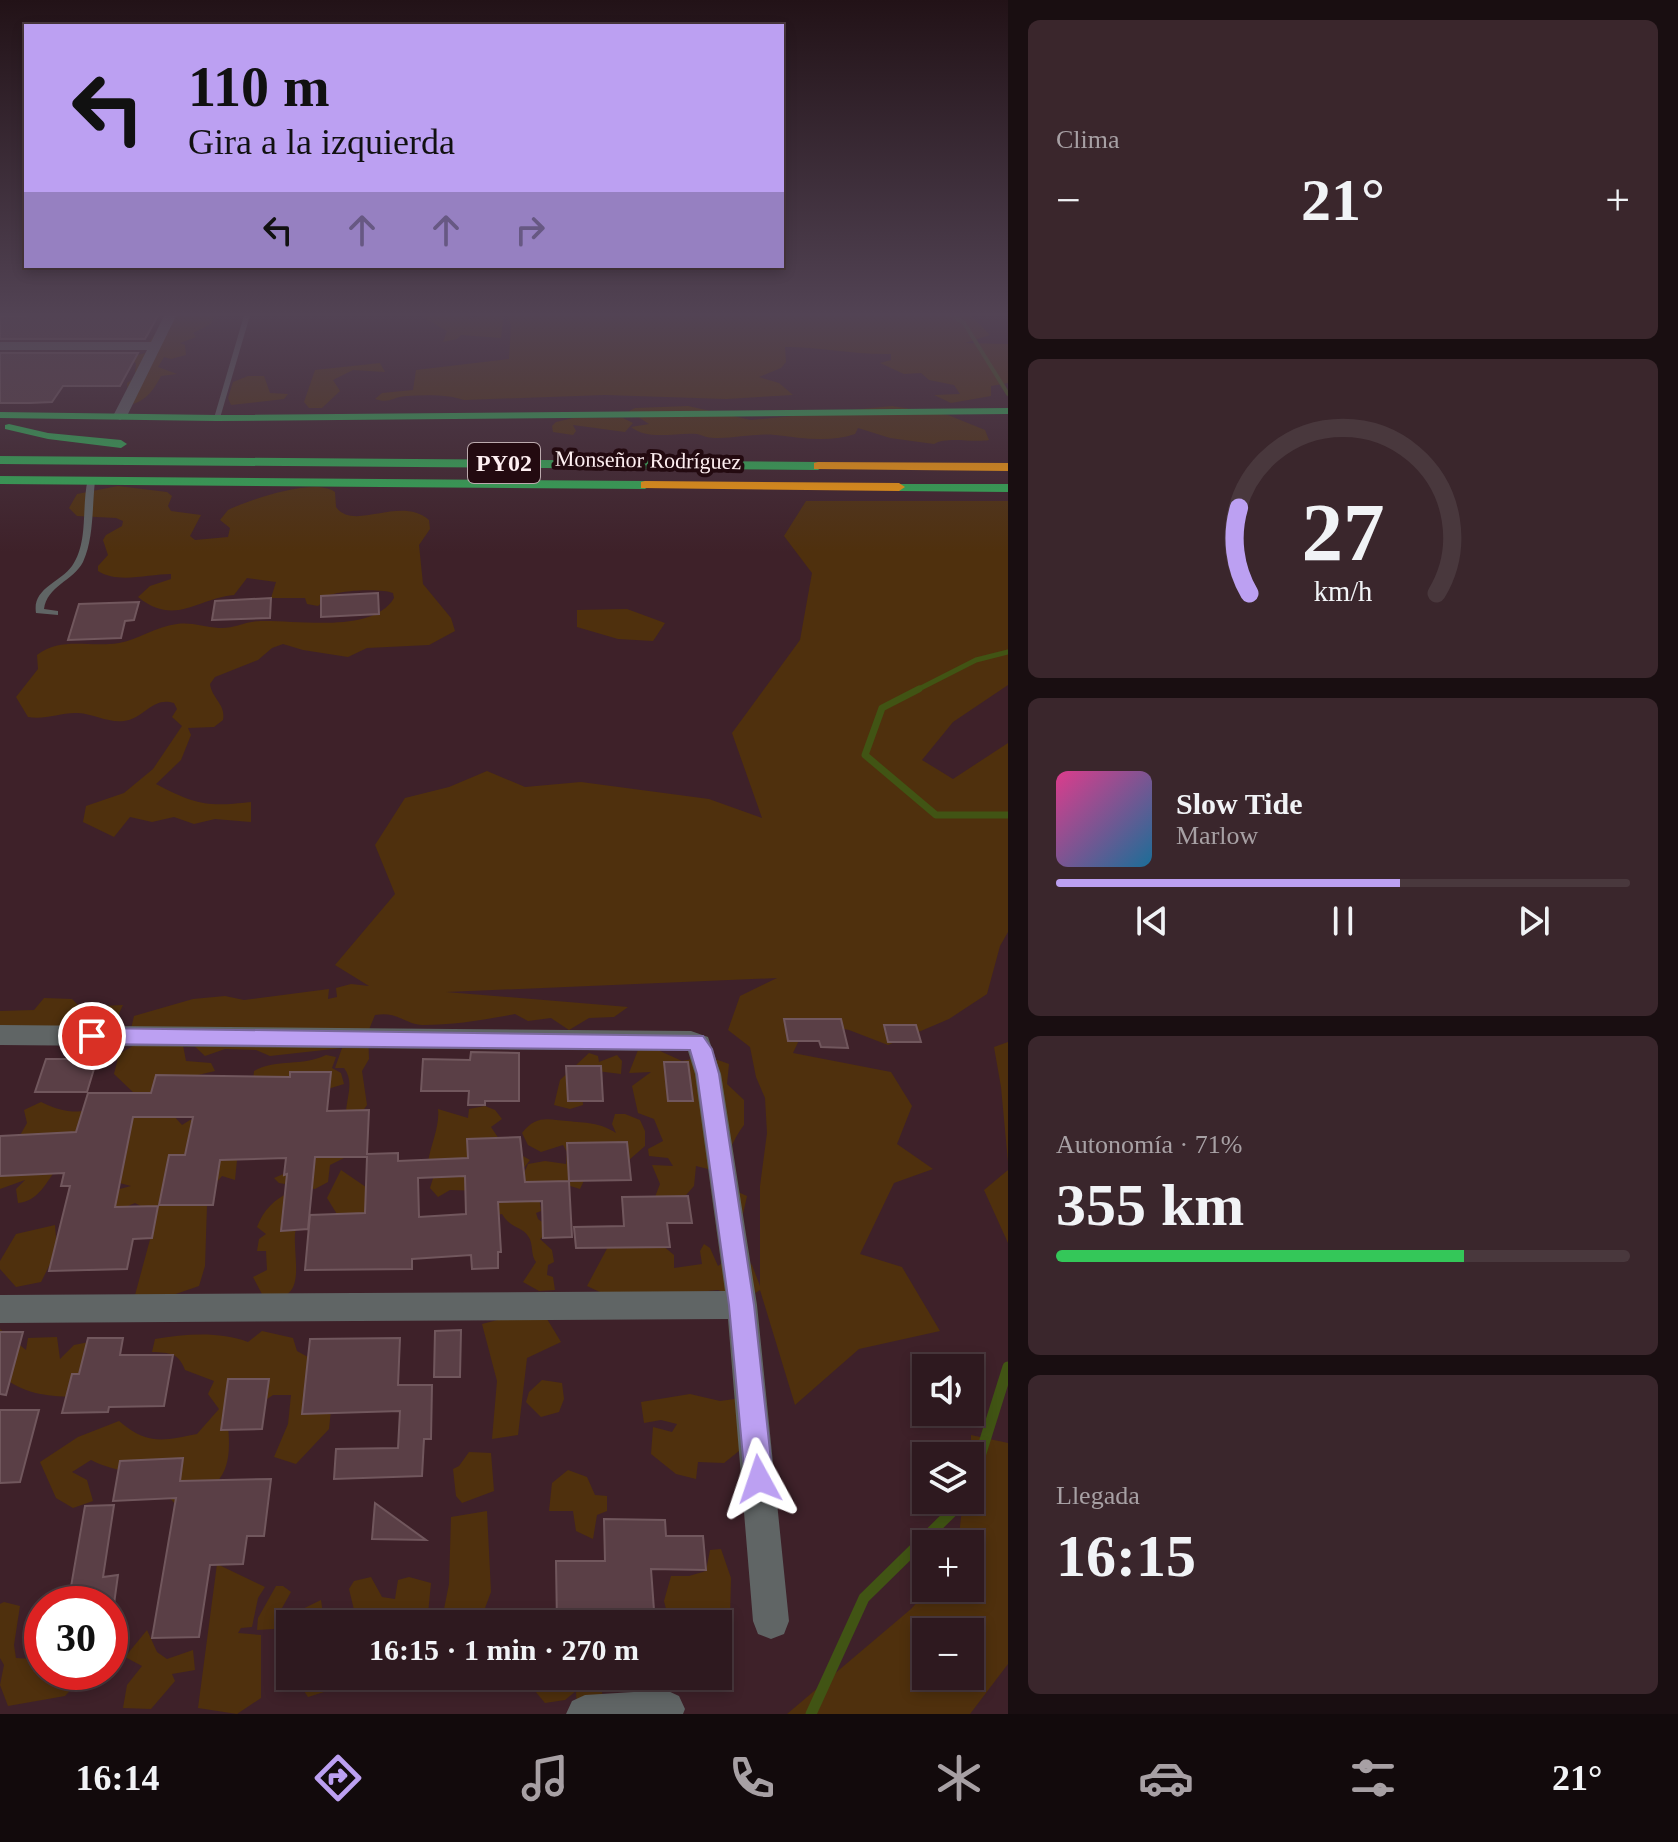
<!DOCTYPE html>
<html lang="es">
<meta charset="utf-8">
<style>
body{margin:0;font-family:Georgia,serif;background:#3a262c;color:#f1f3f6;height:100vh;display:flex;flex-direction:column;font-size:30px;white-space:nowrap}
*{box-sizing:border-box;margin:0}
p{font-size:26px;color:#a7a0a4}
.icon{flex:none;width:44px;height:44px;fill:none;stroke:currentColor;stroke-width:2;stroke-linecap:round;stroke-linejoin:round}
.map{position:relative;flex:1;overflow:hidden}
.side{display:flex;flex-direction:column;gap:20px;padding:20px;background:#190e11;width:670px}
.side>*{flex:none}
.guide{position:absolute;left:24px;top:24px;width:760px;height:244px;border-radius:0px;box-shadow:0 4px 12px #0003,0 0 0 2px #49383d;background:#bca0f2;color:#111;overflow:hidden}
.buttons{position:absolute;left:912px;top:1354px;display:grid;gap:16px}
.buttons a{display:grid;place-items:center;width:72px;height:72px;border-radius:0px;background:#2e191f;box-shadow:0 4px 12px #0003,0 0 0 2px #49383d;font-size:40px}
.speed{position:absolute;left:24px;top:1586px;display:flex;gap:16px;font-size:40px;font-weight:700;text-align:center}
.speed>*{display:grid;place-content:center;width:104px;height:104px;border-radius:50%;background:#2e191f;box-shadow:0 4px 12px #0003,0 0 0 2px #49383d;line-height:1}
.speed .limit{border:12px solid #d22;background:#fff;color:#111}
.pin{position:absolute;display:grid;place-items:center;width:68px;height:68px;color:#fff;margin:-34px;border:4px solid #fff;border-radius:50%;box-shadow:0 2px 8px #0007}
.me{position:absolute;width:88px;margin:-44px;rotate:355deg;stroke-linejoin:round;filter:drop-shadow(0 0 6px #0008)}
.turn{display:flex;align-items:center;gap:28px;height:168px;padding:0 32px;font-size:36px}
.turn .icon{width:104px;height:104px;stroke-width:2.5}
.turn b{display:block;font-size:56px;line-height:68px}
.lanes{display:flex;align-items:center;height:76px;padding:0 32px;background:#0003;justify-content:center;gap:40px;direction:ltr}
.lanes .off{opacity:.35}
.big{font-size:60px;font-weight:800;line-height:1.1}
.side .card{flex:1;display:flex;flex-direction:column;justify-content:center;gap:12px;min-width:0;padding:0 28px;border-radius:12px;background:#3a262c}
.side .dial{align-items:center;gap:0}
.dial svg{height:208px;overflow:visible;fill:none;stroke:#49383d;stroke-width:7;stroke-linecap:round;text-anchor:middle}
.dial text{fill:#f1f3f6;stroke:none}
.song{display:flex;align-items:center;gap:24px}
.cover{width:96px;height:96px;border-radius:12px;background:linear-gradient(135deg,hsl(330 70% 55%),hsl(200 70% 35%))}
.played{height:8px;border-radius:4px;background:linear-gradient(90deg,#bca0f2 60%,#49383d 60%)}
.keys{display:flex;justify-content:space-around;direction:ltr}
.heat{display:flex;justify-content:space-between;align-items:center;font-size:44px;direction:ltr}
.charge{height:12px;border-radius:6px;background:linear-gradient(90deg,#34c759 71%,#49383d 0)}
.trip{position:absolute;left:276px;top:1610px;width:456px;height:80px;border-radius:0px;background:#2e191f;box-shadow:0 4px 12px #0003,0 0 0 2px #49383d;font-weight:800;line-height:80px;text-align:center}
.tab-bar{display:flex;height:128px;justify-content:space-around;align-items:center;background:#120a0c;color:#a7a0a4}
.tab-bar .icon{width:56px;height:56px}
.tab-bar .on{color:#bca0f2}
.tab-bar b{font-size:36px;color:#f1f3f6}
main{display:flex;flex:1;min-height:0}
.map>svg:first-child{display:block}
.green{fill:#4f300d;fill-rule:evenodd}
.lines{fill:none;stroke-linecap:round;stroke-linejoin:round}
.stream-far3{stroke:#415414;stroke-width:4}
.stream-far2{stroke:#415414;stroke-width:5}
.stream-far1{stroke:#415414;stroke-width:7}
.stream{stroke:#415414;stroke-width:11}
.building{fill:#5a3f46;stroke:#71575d;stroke-width:2;fill-rule:evenodd}
.lane{fill:#606565;fill-rule:evenodd}
.street{fill:#606565;fill-rule:evenodd}
.fast{fill:#30b455;fill-rule:evenodd}
.slow{fill:#ff9f0a;fill-rule:evenodd}
.route{fill:#bca0f2;stroke:#7a689d;stroke-width:2}
.labels{text-anchor:middle;dominant-baseline:central;stroke-width:8;stroke-linejoin:round;paint-order:stroke}
.far-street-label{font-size:22px;fill:#feeff1;stroke:#230a10}
.shield{fill:#230a10;stroke:#bcaaae;stroke-width:2}
.shield-label{font-size:24px;font-weight:bold;fill:#feeff1}
</style>
<main>
<div class="map">
<svg width="1008" height="1714" viewBox="0 0 1008 1714">
<rect width="100%" height="100%" fill="#3e2129"/>
<path class="green" d="M188,312H233L213,318L211,324L193,333L196,337L180,343L185,345L186,355L171,359L164,357L158,367L177,374L161,376C152,393 143,405 121,406L128,392L127,383L143,373L135,372L136,363L130,360L134,356L149,352V342L168,316Z
M507,312H967L990,335L965,343L1008,344V383L991,386V396L951,403L934,395L960,394L954,385L929,380L921,373L904,374L880,363L891,360V354C855,355 821,347 785,347L786,362L781,368L759,377L779,383L793,395L726,399L605,395L464,400C446,394 425,395 406,396C393,397 389,404 375,399L382,393L413,390L416,370L509,359L511,326Z
M416,313H474L467,319L499,313L503,320L501,338L461,335L457,339L443,342L447,331Z
M380,363L385,372L353,370L333,380L340,391L322,408H309L304,402L315,370Z
M248,376H264L270,393L288,394L284,399L231,405L228,398L233,382Z
M688,406L751,420L892,406L948,415L985,430L989,440C973,443 947,436 934,444L890,438L858,428L855,434C828,443 802,438 775,435C754,433 734,439 714,438C707,438 702,435 697,434C676,432 649,441 631,427L649,424L629,411L635,408Z
M573,418H623L633,423L625,432L573,425L576,431L573,435L553,432L552,426L556,422Z
M118,486L167,492L172,496L168,506L171,511L201,515L190,536L195,540L228,537L230,528L220,520L228,510C249,500 315,477 335,492L336,507C354,532 400,495 429,520L430,529L419,545L423,584L451,618L455,631L429,645L367,648L348,657L303,650L283,644L272,648L258,660L215,677L210,684C212,699 226,704 223,720L214,727L188,728L191,735L181,760L156,784C196,805 207,807 251,802V822L215,819L194,824L174,817L152,822L130,817L114,837L83,822L86,806L124,793L153,769L182,726L172,717L177,709L174,703C154,697 147,714 129,720C111,725 96,714 78,713C61,712 46,720 28,717L16,697L38,669L37,655C62,636 89,648 119,643C137,640 155,627 177,624C192,622 204,627 219,628C234,629 246,621 261,621C297,620 373,634 394,598L393,593C382,588 338,590 328,596C324,599 322,603 318,606L307,604L305,598H271L276,582L247,578L234,595C198,598 175,627 138,597L150,586L171,579V574C148,574 118,584 98,571V566L108,555L103,540L106,535L122,526L123,521L116,518L77,516L69,508L77,494Z
M806,501H1008V685L953,722L922,760L953,779L1008,743V932L1000,946L987,994L949,1019L888,1045L849,1030L808,1021L793,1053L891,1072L912,1106L897,1144L933,1169L894,1183L860,1254L902,1267L940,1331L859,1349L795,1405L760,1290L744,1300L718,1290L617,1300L587,1286L618,1228L657,1241L674,1255V1268L702,1264L700,1251L704,1244L710,1248L718,1266L724,1262L722,1185L747,1196L736,1246L752,1265L760,1286V1186L767,1133L765,1098L756,1077L750,1047L728,1030L740,996L777,978L446,992L628,1007L614,1017L589,1018L569,1030L551,1018L528,1021L515,1014C484,1020 454,1025 422,1025C405,1024 397,1011 375,1015L368,1032L369,1059L362,1071L367,1105L357,1119L346,1157L330,1165L328,1182L315,1189L279,1183L274,1178L302,1166L346,1123C344,1100 356,1084 344,1068H335L342,1048L270,1056L256,1050L225,1049L205,1056L189,1041L131,1029L134,1016L193,999L225,996L244,1000L329,989L328,999L337,997L336,988L351,984L369,986L335,965L395,894L375,845L405,798L449,787L487,771L525,787L581,782L709,799L762,818L732,733L800,640L812,573L784,536Z
M627,609L665,623L653,641L618,639L577,627V610Z
M44,998L72,999L80,1007L123,1005L113,1026L0,1040V1011L34,1010Z
M143,1040L183,1045L186,1061L211,1063L215,1071L198,1075L195,1088L172,1114L182,1125L190,1120L198,1121L238,1150L235,1180L222,1176L208,1192L174,1198L207,1205L205,1266L199,1286L164,1298L135,1295L158,1210L154,1213L135,1203L116,1211L101,1194L131,1186L58,1167C46,1182 39,1201 18,1203L16,1189L25,1180L0,1189V1171L27,1123L24,1110L41,1102C78,1121 99,1108 135,1094L114,1074L119,1054Z
M1008,1042V1162L1001,1087L994,1047Z
M638,1050L660,1051L682,1061L707,1056L729,1064L727,1084L744,1100V1125C732,1140 729,1157 716,1171L696,1166L694,1186L679,1203L653,1202L660,1184L652,1165L673,1166L668,1158L649,1156L648,1149L663,1141L654,1119L638,1113L632,1086L651,1072L629,1073Z
M589,1053L598,1056L599,1062L617,1055L622,1061L621,1074L597,1071L582,1086L583,1105L570,1109L554,1105L560,1080Z
M326,1055L336,1057L332,1068L341,1073L344,1084L318,1092L253,1082L254,1071C277,1058 302,1067 326,1055Z
M485,1106L495,1110L502,1119L491,1127L503,1145L530,1160L510,1186L539,1196L541,1211L536,1213L538,1219L553,1230L540,1239L552,1250L554,1262L548,1265L547,1275L553,1277L555,1290L539,1291L523,1282L536,1262C530,1254 534,1244 528,1236C521,1226 511,1229 502,1214L480,1217L483,1191L450,1190L438,1197L430,1188L435,1172L428,1162C431,1144 440,1126 438,1109L468,1118L469,1109Z
M615,1114H625L640,1120L645,1131V1146L629,1160L614,1149L587,1174L580,1189L567,1185L526,1187L523,1175L528,1164L545,1161L566,1164L567,1152L563,1145L541,1152L528,1145L522,1133C536,1115 547,1119 567,1121C586,1123 599,1122 616,1133L612,1124Z
M341,1170L379,1196L359,1220L340,1219L327,1198Z
M1008,1170V1243L984,1190Z
M291,1191L305,1203C302,1213 296,1224 295,1234C293,1260 309,1306 263,1296L253,1277L267,1270L266,1251H257L259,1239L266,1234L257,1227C264,1209 274,1200 291,1191Z
M55,1225L57,1250L41,1282L16,1287L0,1269V1261L16,1234Z
M520,1314H544L561,1342L527,1358L518,1435L492,1439L497,1381L482,1324Z
M0,1329L26,1350L28,1338L57,1337L60,1359L74,1345L104,1339L74,1397C44,1396 24,1394 0,1375Z
M262,1331L293,1338L297,1351L335,1372L329,1429L296,1464L274,1457L288,1424L291,1395H273L228,1426C233,1476 219,1484 182,1511C168,1496 150,1477 129,1472C115,1469 105,1467 91,1460L72,1472L87,1480L93,1501L73,1508L56,1498L40,1462L78,1437L119,1421C147,1445 163,1441 197,1434L219,1409L208,1394L214,1381L185,1370C178,1352 170,1353 152,1352L155,1339C185,1334 219,1331 248,1342Z
M542,1380L562,1383L564,1399L559,1412L541,1417L526,1402L529,1392Z
M690,1394L720,1401L749,1397L739,1451L724,1463L698,1462L696,1479L676,1474L651,1454L653,1427L672,1432L677,1424L661,1420L644,1423L641,1402Z
M971,1435L1008,1443V1664L970,1714H787L911,1609L930,1588H970V1544H958L963,1500H970ZM926,1632H970V1676H926Z
M469,1452L491,1453L494,1491L462,1503L456,1496L453,1469L459,1466Z
M568,1470L587,1477L595,1495L607,1496V1511L597,1515L593,1539L576,1531L573,1511H549L552,1483Z
M487,1511L491,1592L479,1624H441L449,1584L451,1517Z
M721,1549L731,1578L730,1619L718,1635V1624H666L669,1621L664,1601L671,1576H689L706,1571L710,1550Z
M217,1564L265,1587L258,1598L252,1627L241,1628L238,1633L261,1635V1698L237,1714L198,1708Z
M371,1577L382,1597L395,1599L398,1580L409,1577L431,1583L427,1624H349L355,1614L349,1589L354,1581Z
M276,1586H283L291,1592L282,1608L288,1616L321,1600L324,1621L290,1624V1628L257,1630L258,1618Z
M4,1602L20,1606L14,1645L16,1658L33,1659L42,1650V1672H81L82,1678L65,1696L8,1706L0,1685L4,1665L0,1658V1604Z
M147,1630L157,1652L167,1659L193,1650L195,1670L172,1674L175,1681L151,1709L123,1708L127,1685L142,1666L125,1657Z
M294,1676H363L356,1682L308,1697Z
M541,1676L549,1685L553,1676H601L603,1706L577,1713L576,1691L565,1700L545,1703L535,1691Z"/>
<g class="lines">
<path class="stream-far3" d="M947,312L964,323L1008,394"/>
<path class="stream-far2" d="M915,691L976,660L1008,652"/>
<path class="stream-far1" d="M919,689L882,708L865,755L936,815H1008"/>
<path class="stream" d="M970,1488L1008,1367
M811,1714L864,1598L964,1500"/>
</g>
<path class="building" d="M29,312H160L145,339H0V316H26Z
M0,353H138L120,386H63L52,402L30,403H0Z
M378,593L379,614L321,617V596Z
M271,598L270,618L212,620L215,601Z
M139,602L134,620L125,621L121,638L68,640L79,604Z
M784,1019H841L848,1048L821,1047L819,1041H788Z
M884,1025H916L921,1042H888Z
M471,1052L519,1053V1101H485V1105H468L469,1091H421L423,1059L470,1060Z
M46,1059H97L87,1092H35Z
M664,1062H688L693,1101H668Z
M566,1066H601L603,1101H568Z
M290,1072H331L327,1111L369,1110L367,1154L398,1153V1161L468,1158L467,1139L520,1137L525,1182L569,1181L572,1237L543,1238L542,1201L498,1202L501,1252H498V1268L472,1269L471,1255L412,1259V1269L305,1270L310,1215L365,1213L367,1157H315L308,1229L281,1231L287,1174L284,1175L286,1158L220,1160L213,1205H159L169,1155H185L193,1117H133L115,1207L158,1206L152,1238L133,1239L127,1269L49,1271L70,1186H61L64,1173L0,1176V1136L76,1132L88,1093H151L156,1075L290,1077ZM465,1176L466,1214L419,1217L418,1178Z
M627,1142L631,1180L569,1181L567,1143Z
M688,1196L692,1223H667L670,1247L576,1248L574,1227L624,1226L622,1197Z
M461,1330L460,1377H434L435,1331Z
M0,1332H23L6,1395L0,1394Z
M88,1338H123L120,1355H173L164,1406L109,1407L108,1412L62,1413L72,1374H79Z
M400,1338L398,1385H432L431,1439H424L422,1476L334,1479L336,1449L398,1448L400,1411L302,1414L310,1339Z
M228,1379H269L262,1429L221,1430Z
M0,1410H39L20,1482L0,1483Z
M183,1458L180,1481L271,1479L264,1536H247L243,1564L210,1565L199,1637L152,1638L176,1498L113,1501L120,1461Z
M375,1503L426,1540L372,1539Z
M114,1505L103,1577L118,1575L114,1604H68L85,1506Z
M604,1519L665,1520L666,1536H703L706,1570L651,1569L655,1624H557L556,1561H605Z"/>
<g class="lines">
<path class="lane" d="M245,312H251L220,418L215,419L214,418Z
M88,479L95,481C92,507 94,538 83,562C73,581 47,586 44,609L58,611V615L36,613C32,588 60,583 72,566C89,542 81,506 88,479Z"/>
<path class="street" d="M166,312H178L127,416L120,420L113,416L147,350H0V342H151Z
M0,1025L691,1031L708,1037L721,1074L757,1305L789,1621L784,1634L771,1639L758,1634L753,1621L728,1319L0,1323V1295L725,1291L695,1074L688,1051L0,1045Z
M666,1690L679,1696L685,1709L683,1714H566L572,1701L585,1695Z"/>
<path class="fast" d="M1008,408V414L217,421L0,418V412L217,415Z
M9,424L48,433L121,440L127,444L121,448L48,439L5,429V425Z
M0,456L818,462L824,466L818,470L0,464Z
M0,476L645,481L651,485L645,489L0,484Z
M895,484H1008V492L899,491L893,487Z"/>
<path class="slow" d="M818,462L1008,463V471L814,469V463Z
M645,481L899,483L905,487L899,491L641,488V482Z"/>
</g>
<linearGradient id="sky" x2="0" y2="1"><stop stop-color="#221217"/><stop offset="0.57" stop-color="#524354"/><stop offset="1" stop-color="#524354" stop-opacity="0"/></linearGradient>
<rect width="1008" height="552" fill="url(#sky)"/>
<path class="route" d="M92,1028L703,1036L712,1049L719,1074L754,1305L773,1479L769,1489L759,1493L749,1489L745,1479L729,1305L697,1074L690,1050L92,1044L84,1042L81,1036L84,1030Z"/>
<g class="labels">
<g class="far-street-label">
<text transform="translate(648 460) rotate(1)">Monseñor Rodríguez</text>
</g>
<rect class="shield" x="468" y="443" width="72" height="40" rx="6"/>
<g class="shield-label">
<text x="504" y="463">PY02</text>
</g>
</g>
</svg>
<div class="buttons">
<a><svg class="icon" aria-label="sound" viewBox="0 0 24 24"><path d="M4 9h4l5-4v14l-5-4H4zM17 9q2 3 0 6"/></svg></a>
<a><svg class="icon" aria-label="layers" viewBox="0 0 24 24"><path d="M12 4l9 5-9 5-9-5zM3 14l9 5 9-5"/></svg></a>
<a>+</a>
<a>−</a>
</div>
<div class="speed"><div class="limit">30</div></div>
<div class="pin" style="left:92px;top:1036px;background:#d93025"><svg class="icon" aria-label="arrive" viewBox="0 0 24 24"><path d="M6 21V4h12l-3 4 3 4H6"/></svg></div>
<svg class="me" style="left:759px;top:1479px" viewBox="-20 -20 40 40"><path d="M0-17L14 15 0 8-14 15z" fill="#bca0f2" stroke="#fff" stroke-width="4"/></svg>
<div class="trip">16:15 · 1 min · 270 m</div>
<div class="guide">
<div class="turn"><svg class="icon" aria-label="left" viewBox="0 0 24 24"><path d="M17 20v-9H6M10 6l-5 5 5 5"/></svg><div><b>110 m</b>Gira a la izquierda</div></div>
<div class="lanes"><svg class="icon" aria-label="left" viewBox="0 0 24 24"><path d="M17 20v-9H6M10 6l-5 5 5 5"/></svg><svg class="icon off" aria-label="ahead" viewBox="0 0 24 24"><path d="M12 20V5M6 11l6-6 6 6"/></svg><svg class="icon off" aria-label="ahead" viewBox="0 0 24 24"><path d="M12 20V5M6 11l6-6 6 6"/></svg><svg class="icon off" aria-label="right" viewBox="0 0 24 24"><path d="M7 20v-9h11M14 6l5 5-5 5"/></svg></div>
</div>
</div>
<section class="side">
<div class="card"><p>Clima</p>
<div class="heat"><a>−</a><b class="big">21°</b><a>+</a></div>
</div>
<div class="card dial"><svg viewBox="0 0 100 80">
<path d="M14 69A42 42 0 1 1 86 69"/>
<path d="M14 69A42 42 0 0 1 10 36" stroke="#bca0f2"/>
<text x="50" y="56" font-size="32" font-weight="700">27</text>
<text x="50" y="72" font-size="11">km/h</text>
</svg></div>
<div class="card">
<div class="song"><i class="cover"></i><div><b>Slow Tide</b><p>Marlow</p></div></div>
<div class="played"></div>
<div class="keys"><svg class="icon" aria-label="previous" viewBox="0 0 24 24"><path d="M18 5L8 12l10 7zM5 5v14"/></svg><svg class="icon" aria-label="pause" viewBox="0 0 24 24"><path d="M8 5v14M16 5v14"/></svg><svg class="icon" aria-label="next" viewBox="0 0 24 24"><path d="M6 5l10 7-10 7zM19 5v14"/></svg></div>
</div>
<div class="card"><p>Autonomía · 71%</p><b class="big">355 km</b><div class="charge"></div></div>
<div class="card"><p>Llegada</p><b class="big">16:15</b></div>
</section>
</main>
<nav class="tab-bar">
<b>16:14</b>
<svg class="icon on" aria-label="directions" viewBox="0 0 24 24"><path d="M12 3l9 9-9 9-9-9zM9 14v-3h6M13 9l2 2-2 2"/></svg>
<svg class="icon" aria-label="music" viewBox="0 0 24 24"><path d="M9 18V5l10-2v13"/><circle cx="6" cy="18" r="3"/><circle cx="16" cy="16" r="3"/></svg>
<svg class="icon" aria-label="phone" viewBox="0 0 24 24"><path d="M5 4h4l2 5-3 2q2 4 5 5l2-3 5 2v4C11 20 4 13 5 4z"/></svg>
<svg class="icon" aria-label="climate" viewBox="0 0 24 24"><path d="M12 3v18M4 7l16 10M4 17L20 7"/></svg>
<svg class="icon" aria-label="car" viewBox="0 0 24 24"><path d="M5 17H2v-5l4-1 3-4h7l3 4 3 1v5h-3M9 17h6M6 11h13"/><circle cx="7" cy="17" r="2"/><circle cx="17" cy="17" r="2"/></svg>
<svg class="icon" aria-label="filters" viewBox="0 0 24 24"><path d="M4 7h16M4 17h16"/><circle cx="9" cy="7" r="2"/><circle cx="15" cy="17" r="2"/></svg>
<b>21°</b>
</nav>
